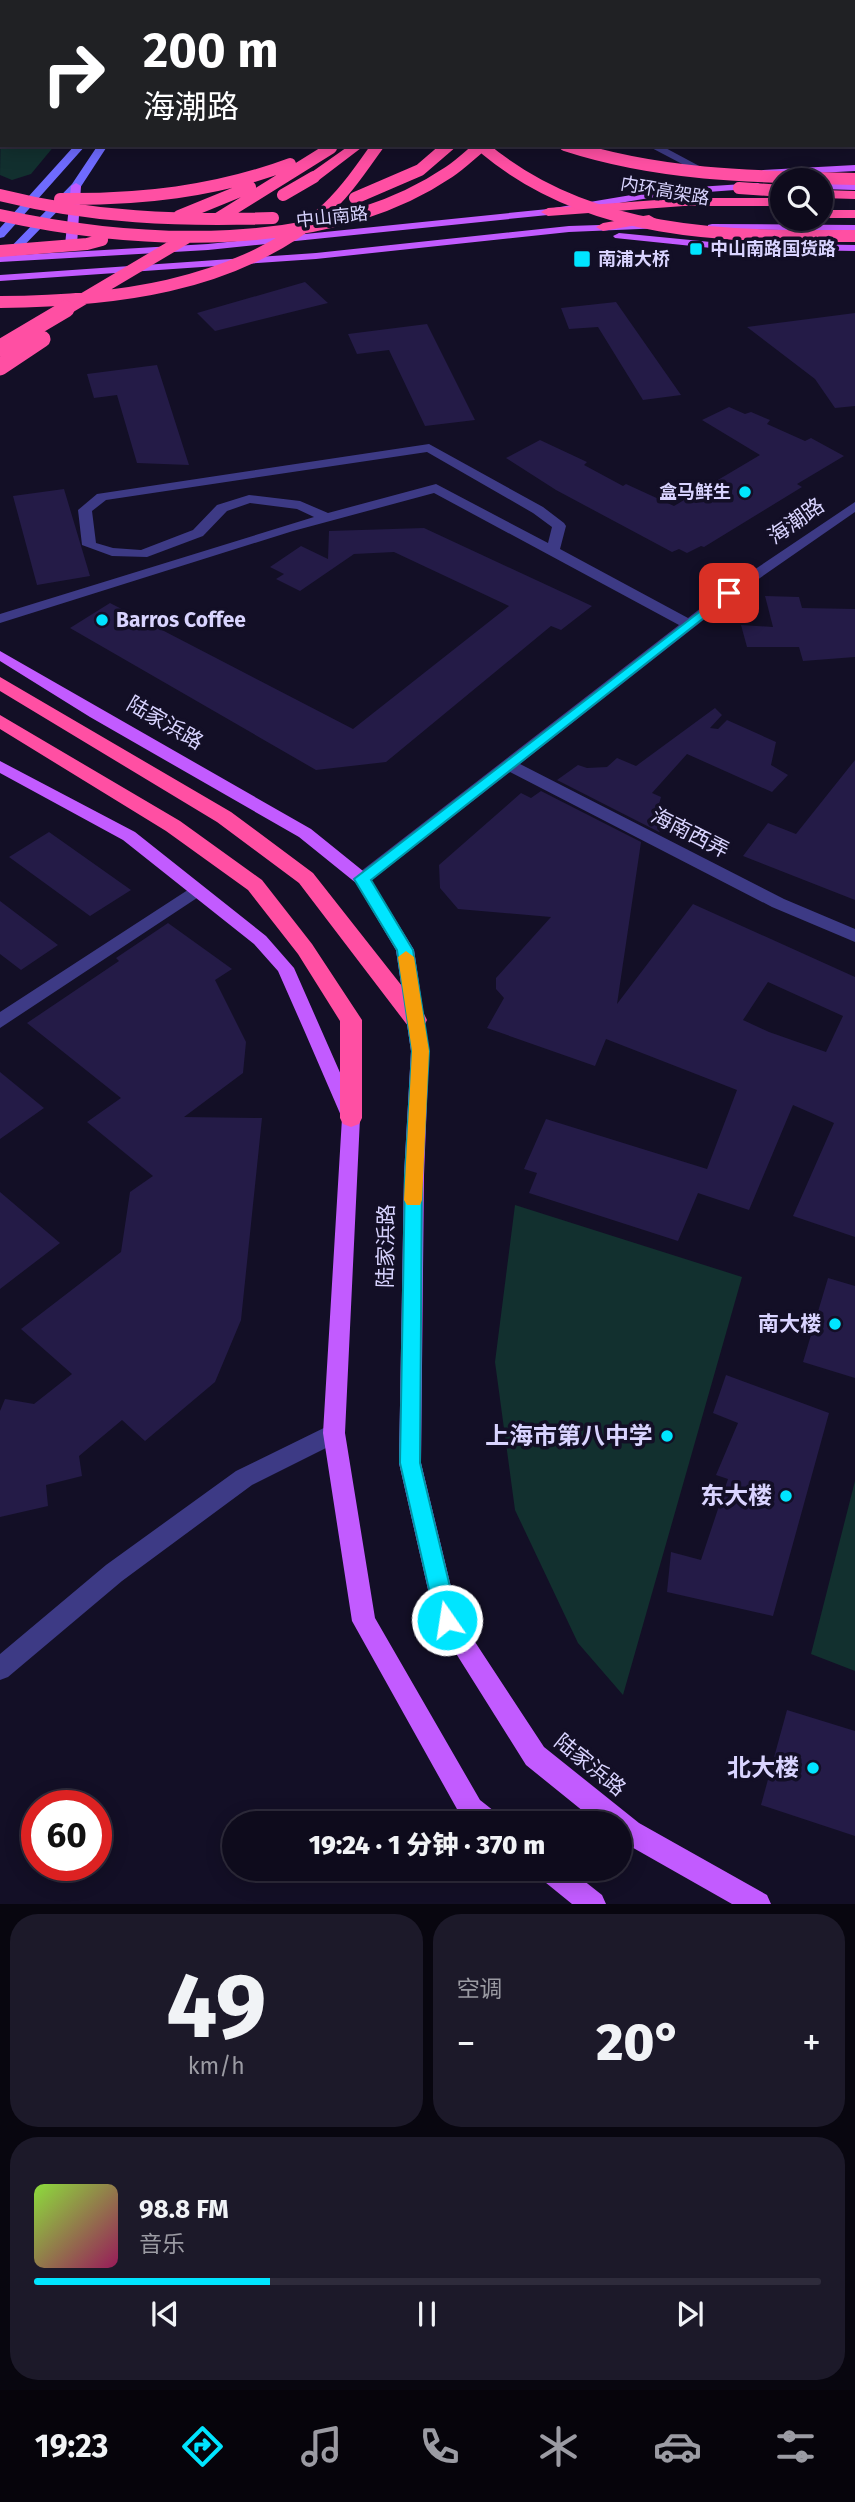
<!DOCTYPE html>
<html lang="zh">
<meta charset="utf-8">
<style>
body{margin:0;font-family:"Fira Sans","Noto Sans SC",sans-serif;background:#1c1929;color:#f1f3f6;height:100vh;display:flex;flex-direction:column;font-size:26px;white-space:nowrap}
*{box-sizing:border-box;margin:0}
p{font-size:23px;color:#9b9ba3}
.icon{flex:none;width:38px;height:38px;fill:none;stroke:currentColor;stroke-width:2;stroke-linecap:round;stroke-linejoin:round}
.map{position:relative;height:1904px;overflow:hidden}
.drawer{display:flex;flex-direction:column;gap:10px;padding:10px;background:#08060f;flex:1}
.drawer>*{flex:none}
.guide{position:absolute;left:0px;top:0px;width:856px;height:147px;box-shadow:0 4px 18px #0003,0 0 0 2px #2e2b3b;background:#202124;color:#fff;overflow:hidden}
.controls{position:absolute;left:770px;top:168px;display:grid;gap:14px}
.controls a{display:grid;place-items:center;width:63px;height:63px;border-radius:50%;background:#0e0b1c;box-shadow:0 4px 18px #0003,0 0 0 2px #2e2b3b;font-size:35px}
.speed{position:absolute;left:21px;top:1790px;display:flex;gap:14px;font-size:35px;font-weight:700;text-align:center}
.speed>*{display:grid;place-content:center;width:91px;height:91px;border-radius:50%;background:#0e0b1c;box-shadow:0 4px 18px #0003,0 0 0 2px #2e2b3b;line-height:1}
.speed .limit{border:10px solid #d22;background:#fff;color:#111}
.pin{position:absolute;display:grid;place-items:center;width:60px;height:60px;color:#fff;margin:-30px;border-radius:14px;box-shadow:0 4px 10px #0006}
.me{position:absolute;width:77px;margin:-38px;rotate:347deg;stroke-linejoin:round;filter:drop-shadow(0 0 5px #0008)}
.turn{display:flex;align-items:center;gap:24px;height:147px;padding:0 28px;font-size:32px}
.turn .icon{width:91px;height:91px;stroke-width:2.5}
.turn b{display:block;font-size:49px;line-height:60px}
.big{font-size:52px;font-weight:800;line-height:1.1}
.drawer .tile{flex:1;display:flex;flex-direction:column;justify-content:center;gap:10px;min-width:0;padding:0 24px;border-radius:28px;background:#1c1929}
.drawer .dial{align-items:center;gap:0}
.dial b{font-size:91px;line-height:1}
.song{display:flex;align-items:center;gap:21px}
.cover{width:84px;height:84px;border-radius:10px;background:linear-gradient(135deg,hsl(90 70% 55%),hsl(330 70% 35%))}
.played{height:7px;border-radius:4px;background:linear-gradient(90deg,#00e5ff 30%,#2e2b3b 30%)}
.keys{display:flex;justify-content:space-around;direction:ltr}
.heat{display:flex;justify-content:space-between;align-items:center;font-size:38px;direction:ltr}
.drawer .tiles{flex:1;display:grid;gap:10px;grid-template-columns:1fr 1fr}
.tile:last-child{grid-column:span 2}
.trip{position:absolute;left:222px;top:1811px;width:410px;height:70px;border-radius:35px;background:#0e0b1c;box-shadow:0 4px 18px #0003,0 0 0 2px #2e2b3b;font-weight:800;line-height:70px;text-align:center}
.dock{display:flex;height:112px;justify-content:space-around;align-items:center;background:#06040b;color:#9b9ba3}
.dock .icon{width:49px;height:49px}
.dock .selected{color:#00e5ff}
.dock b{font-size:32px;color:#f1f3f6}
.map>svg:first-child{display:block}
.green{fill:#12302f}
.building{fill:#241b47;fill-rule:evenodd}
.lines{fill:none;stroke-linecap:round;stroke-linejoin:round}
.street{fill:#3d3a85;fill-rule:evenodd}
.secondary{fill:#6f6bff;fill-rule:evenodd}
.primary{fill:#c25bff;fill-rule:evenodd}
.highway{fill:#ff4fa3;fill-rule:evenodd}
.highway-bridge-far1{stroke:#ff4fa3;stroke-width:12}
.highway-bridge{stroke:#ff4fa3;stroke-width:17}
.route{fill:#00e5ff;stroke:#0095a6;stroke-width:2}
.slow{fill:#f59e0b}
.poi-dot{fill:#00e5ff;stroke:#130f26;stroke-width:2.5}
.labels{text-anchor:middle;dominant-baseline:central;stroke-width:7;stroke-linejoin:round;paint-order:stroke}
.far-street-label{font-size:18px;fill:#d9d4ff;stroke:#130f26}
.far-poi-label{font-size:18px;font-weight:bold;fill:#d9d4ff;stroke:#130f26;text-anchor:start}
.street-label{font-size:21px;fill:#d9d4ff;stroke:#130f26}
.poi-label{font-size:21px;font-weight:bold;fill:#d9d4ff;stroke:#130f26;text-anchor:start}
.near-poi-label{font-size:24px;font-weight:bold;fill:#d9d4ff;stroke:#130f26;text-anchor:end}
</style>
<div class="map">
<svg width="855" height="1904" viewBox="0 0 855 1904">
<rect width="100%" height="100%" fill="#130f26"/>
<path class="green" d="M2,45V145H55L31,174L12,180L0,175Z
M515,1205L742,1277L623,1695L578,1643L515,1510L495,1362Z
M855,1481V1671L811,1654Z"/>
<path class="building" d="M305,282L328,303L215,331L197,313Z
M616,302L681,395L643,400L598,327L569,329L561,308Z
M855,313V406L835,408L815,379L747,327Z
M427,324L475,420L425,426L389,350L357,354L348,334Z
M157,365L189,465L137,463L117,395L94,398L87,374Z
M729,407L745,414L751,412L770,420L767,424L805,441L811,438L844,456L797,484L802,487L704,547L701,546L687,553L679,549L672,552L556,490L506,458L540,440L587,462L584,465L623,486L626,484L674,506L760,455L702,420Z
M64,489L90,576L37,585L13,496Z
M424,528L592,606L561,630L551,626L386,762L316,770L70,628L110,603L353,729L509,606L394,552L354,554L300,591L276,579L284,574L270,567L301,546L328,559L329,531Z
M765,596L799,597L802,608L855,609V657L803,661L799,647H747L741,625L773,627Z
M715,708L722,715L710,728L718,729L727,720L776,742L771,765L788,775L772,792L687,754L652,793L661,797L659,804L676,815L659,832L557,780L578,765L587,768L607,767L617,758L636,766Z
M855,760V900L743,856L768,823L796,834Z
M541,791L641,842L617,1004L693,904L855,977V1237L793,1216L834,1123L793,1105L749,1210L698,1193L678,1241L529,1193L537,1173L524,1169L546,1119L707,1169L737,1090L606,1039L595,1066L487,1028L504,998L496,989V978L551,917L458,909L440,888L439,865L521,793L531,798ZM768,982L843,1016L826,1052L769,1032L743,1020Z
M49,832L131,890L90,916L9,857Z
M0,901L58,945L21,970L0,954Z
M168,923L232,969L215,980L246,1042L243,1073L184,1117L262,1118L241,1320L215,1382L145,1441L122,1420L79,1456L82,1476L46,1485L48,1506L0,1517V1411L5,1399L34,1404L72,1374L21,1329L121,1252L130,1192L153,1176L87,1122L121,1098L27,1023L119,961L116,958Z
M0,1072L44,1108L0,1139Z
M0,1192L60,1243L0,1289Z
M828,1278L855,1286V1378L803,1362Z
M726,1375L829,1413L773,1616L667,1592L671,1552L701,1560L728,1479L716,1475L738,1423L713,1413Z
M787,1710L855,1731V1836L761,1805Z"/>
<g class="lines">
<path class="street" d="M105,0H115V2H105Z
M123,0H133V2H123Z
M430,0H441L442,2H432Z
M646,145H660L716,175L707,177Z
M429,444L543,507L564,523L566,526L560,549L688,618L724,590L855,502V512L734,596L520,764L784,899L855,929V942L772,907L510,772L368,883H356L354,879L356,875L679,625L434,493L293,531L0,623V614L314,517L297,509L250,503L227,511L203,536L147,557L112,556L82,545L78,510L97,494ZM427,452L533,513L552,527L548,543L436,484L328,513L300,501L249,495L217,505L193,530L141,550L113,548L96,543L92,511L106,500Z
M197,884L205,890L203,894L0,1028V1012Z
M334,1423L342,1426L345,1433L342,1440L252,1485L122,1581L8,1677L0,1680V1654L106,1565L236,1471Z"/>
<path class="secondary" d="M854,31H855V37H854Z
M75,145H86L4,237L0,238V228Z
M98,145H108L80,188L9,261H1V257L72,184Z"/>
<path class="primary" d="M855,165V171L763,176L758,173L763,170Z
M76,183L81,186L77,245L71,248L65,245L71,186Z
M758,183L763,186L762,188L667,195L548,215L208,250L0,262V256L208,244L548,209L667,189Z
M821,183L855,184V190L821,189Z
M659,223L663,224V228L569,232L316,259L0,281V275L316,253L569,226Z
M712,224L855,225V231L708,229V225Z
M619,233L721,243L855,245V251L721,249L615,238L613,236Z
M0,651L311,829L368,875L414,950L429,1051L424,1175L421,1463L458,1616L544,1747L639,1823L767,1895L771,1904H732L621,1841L620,1824H599L526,1765L435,1620L399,1463L404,1175L411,1051L396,950L356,883L299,837L90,717L0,661Z
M0,761L135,832L266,936L294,968L360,1118L345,1433L375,1618L480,1800L499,1815L502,1824H469L462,1818L352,1621L323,1433L342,1118L304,1030L278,971L254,944L123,840L0,773Z
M536,1869H569L602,1895L606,1904H572L540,1878Z"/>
<path class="highway" d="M80,0H107L79,2Z
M210,0H234L235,2H212Z
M323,0H336L337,2H325Z
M351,0H365L366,2H353Z
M0,31H2V37H0Z
M350,145H365L319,180H309V174Z
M821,190L855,191V199L821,198Z
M684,198H782V206H684L548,216L541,212L548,208Z
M821,210H855V218H821Z
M649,215L656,219L654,222L603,231L596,227L603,223Z
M0,677L231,812L313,873L424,1014L427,1020L424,1026L416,1028L408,1026L299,883L217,822L0,691Z
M0,715L180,821L262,880L312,944L362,1020V1118L359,1124L351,1127L343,1124L340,1118V1021L298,954L248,890L166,831L0,729Z"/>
<path class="highway-bridge-far1" d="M565,145C660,176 756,177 855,179
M484,148C589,236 724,237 855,236
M739,188L782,191
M0,195C91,218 180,221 273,218
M283,195L314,177
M355,198L420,170L449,145
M60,199C139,200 215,192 290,164
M0,215C138,245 326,255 449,172C461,164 471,154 482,145
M179,216L250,187
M217,219L331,148
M0,251L87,244L102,240
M0,302C112,301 230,288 320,215C343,196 361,169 378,145
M63,311L186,238"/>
<path class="highway-bridge" d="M0,348L66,309
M0,367L42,339"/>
</g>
<path class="route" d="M729,589L733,590V595L371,880L413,950L429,1051L422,1175L420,1463L458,1620L454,1627L447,1630L439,1627L436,1620L400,1463L405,1175L412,1051L397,950L354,879Z"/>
<path class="slow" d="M406,951L414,957L429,1051L422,1200L420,1205H407L404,1200L412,1051L398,957Z"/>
<g class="poi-dot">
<rect x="689" y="242" width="14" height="14" rx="3.5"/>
<rect x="573" y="250" width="18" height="18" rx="3.5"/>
<circle cx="745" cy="492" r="7"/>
<circle cx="102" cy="620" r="7"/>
<circle cx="835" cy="1324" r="7"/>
<circle cx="667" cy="1436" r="7"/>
<circle cx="786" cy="1496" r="7"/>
<circle cx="813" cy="1768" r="7"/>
</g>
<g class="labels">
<g class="far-street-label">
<text transform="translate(665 191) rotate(10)">内环高架路</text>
<text transform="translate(332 217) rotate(-6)">中山南路</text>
</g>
<g class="far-poi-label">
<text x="710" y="249">中山南路国货路</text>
<text x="598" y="259">南浦大桥</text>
<text x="731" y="492" text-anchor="end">盒马鲜生</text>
</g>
<g class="street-label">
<text transform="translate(796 521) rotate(-35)">海潮路</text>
<text transform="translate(165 723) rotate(30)">陆家浜路</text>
<text transform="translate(690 833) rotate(27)">海南西弄</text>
<text transform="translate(386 1246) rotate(-89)">陆家浜路</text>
<text transform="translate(590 1765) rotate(39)">陆家浜路</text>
</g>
<g class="poi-label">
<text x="116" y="620">Barros Coffee</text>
<text x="821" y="1324" text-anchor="end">南大楼</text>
</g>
<g class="near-poi-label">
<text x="653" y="1436">上海市第八中学</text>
<text x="772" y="1496">东大楼</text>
<text x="799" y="1768">北大楼</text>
</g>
</g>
</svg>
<div class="controls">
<a><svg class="icon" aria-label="search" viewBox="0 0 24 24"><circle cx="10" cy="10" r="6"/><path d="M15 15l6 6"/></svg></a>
</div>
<div class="speed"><div class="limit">60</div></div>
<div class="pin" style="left:729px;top:593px;background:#d93025"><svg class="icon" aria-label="arrive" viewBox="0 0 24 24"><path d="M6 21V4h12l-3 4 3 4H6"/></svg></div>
<svg class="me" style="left:447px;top:1620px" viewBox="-20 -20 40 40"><circle r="17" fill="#00e5ff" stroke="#fff" stroke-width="3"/><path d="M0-11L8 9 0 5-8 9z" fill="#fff"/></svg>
<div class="trip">19:24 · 1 分钟 · 370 m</div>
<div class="guide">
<div class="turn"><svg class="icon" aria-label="right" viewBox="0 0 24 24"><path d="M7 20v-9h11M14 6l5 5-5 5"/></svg><div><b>200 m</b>海潮路</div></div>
</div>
</div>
<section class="drawer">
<div class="tiles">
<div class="tile dial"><b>49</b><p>km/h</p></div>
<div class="tile"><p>空调</p>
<div class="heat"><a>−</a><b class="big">20°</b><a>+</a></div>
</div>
<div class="tile">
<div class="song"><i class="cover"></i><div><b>98.8 FM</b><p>音乐</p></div></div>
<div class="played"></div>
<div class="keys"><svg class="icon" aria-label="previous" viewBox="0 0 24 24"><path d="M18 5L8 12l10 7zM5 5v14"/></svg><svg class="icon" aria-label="pause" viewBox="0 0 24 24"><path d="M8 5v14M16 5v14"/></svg><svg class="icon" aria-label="next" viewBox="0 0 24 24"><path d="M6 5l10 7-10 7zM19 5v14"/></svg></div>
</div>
</div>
</section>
<nav class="dock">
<b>19:23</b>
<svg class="icon selected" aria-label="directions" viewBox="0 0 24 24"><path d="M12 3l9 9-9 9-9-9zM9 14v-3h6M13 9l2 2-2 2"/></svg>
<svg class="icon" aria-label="music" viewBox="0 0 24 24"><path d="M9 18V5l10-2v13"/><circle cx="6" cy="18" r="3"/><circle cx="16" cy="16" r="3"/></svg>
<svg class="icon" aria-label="phone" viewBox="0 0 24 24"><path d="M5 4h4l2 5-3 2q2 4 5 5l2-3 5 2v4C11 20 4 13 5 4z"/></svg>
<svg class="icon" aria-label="climate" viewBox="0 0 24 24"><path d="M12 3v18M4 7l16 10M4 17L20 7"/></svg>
<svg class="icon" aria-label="car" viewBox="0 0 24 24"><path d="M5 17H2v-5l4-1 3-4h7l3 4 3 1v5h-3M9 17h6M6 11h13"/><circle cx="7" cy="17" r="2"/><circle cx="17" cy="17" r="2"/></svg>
<svg class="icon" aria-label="filters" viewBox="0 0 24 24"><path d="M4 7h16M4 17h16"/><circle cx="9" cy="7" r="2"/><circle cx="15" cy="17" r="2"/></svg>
</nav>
